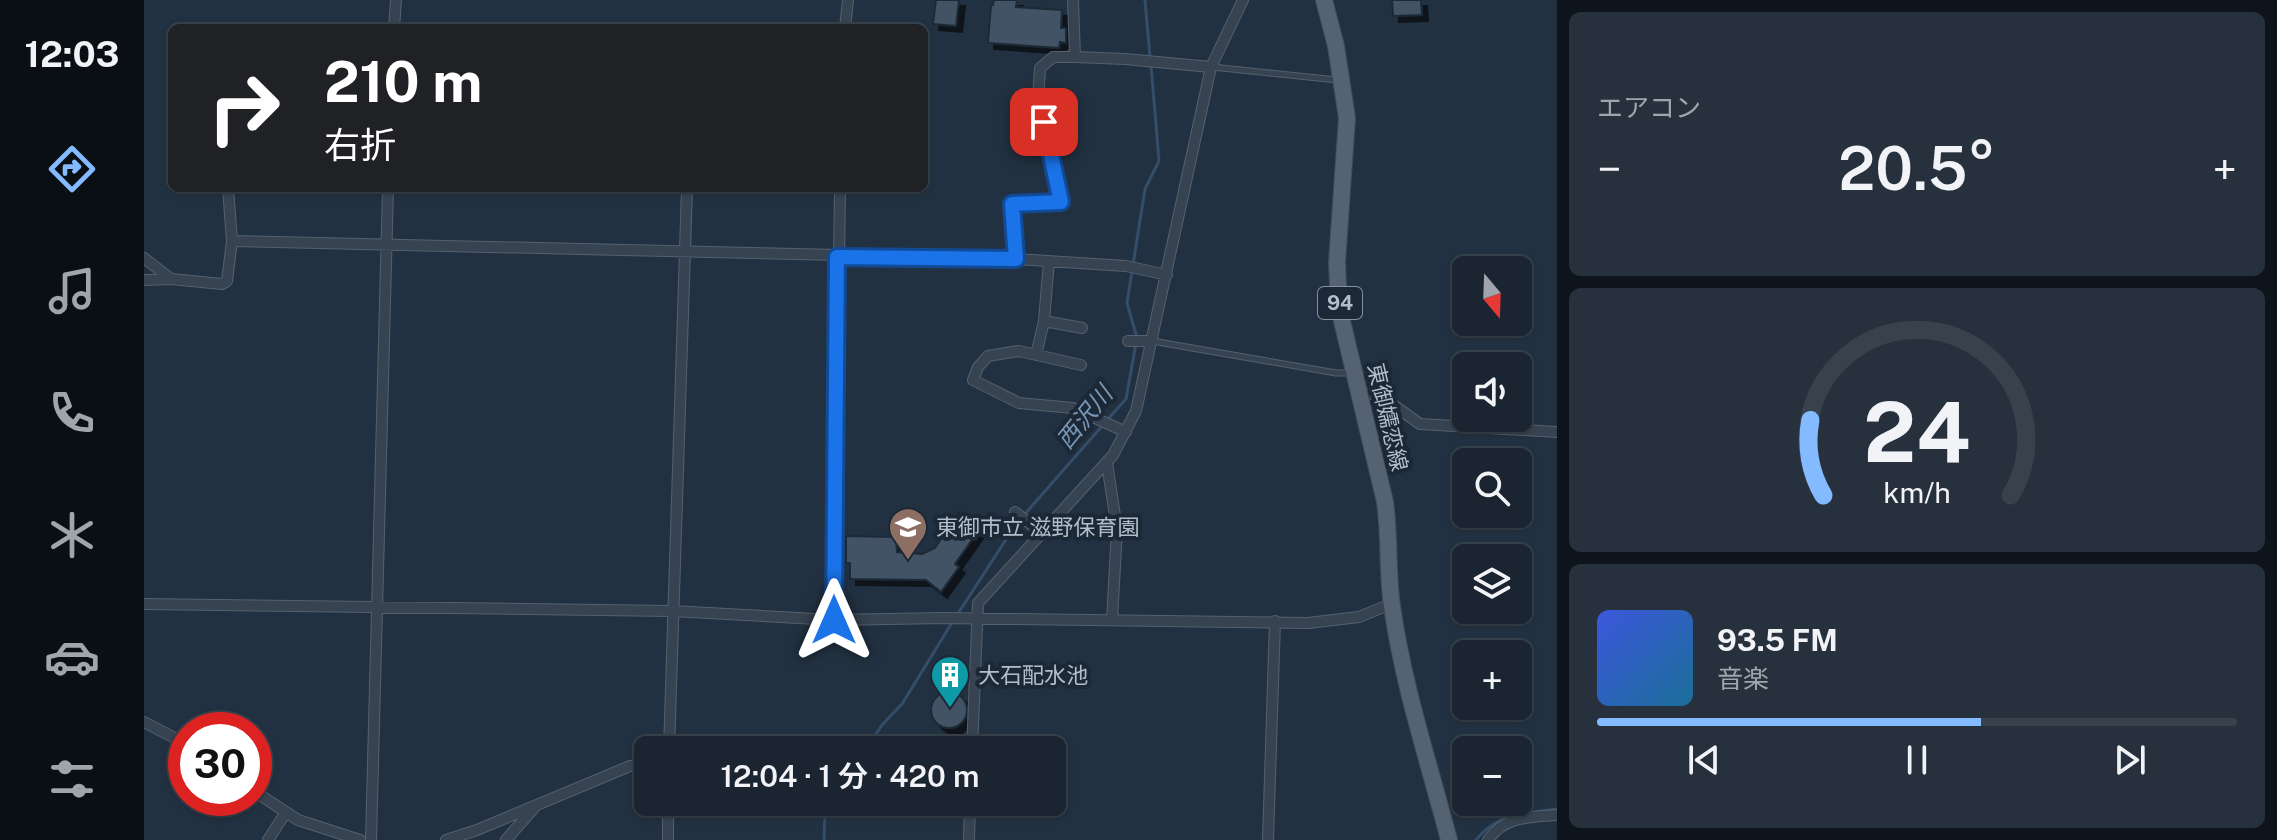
<!DOCTYPE html>
<html lang="ja">
<meta charset="utf-8">
<style>
body{margin:0;font-family:"Public Sans","Noto Sans JP",sans-serif;background:#27313d;color:#f1f3f6;height:100vh;display:flex;flex-direction:column;font-size:30px;white-space:nowrap}
*{box-sizing:border-box;margin:0}
p{font-size:26px;color:#9fa5ab}
.icon{flex:none;width:44px;height:44px;fill:none;stroke:currentColor;stroke-width:2;stroke-linecap:round;stroke-linejoin:round}
.map{position:relative;flex:1;overflow:hidden}
.panel{display:flex;flex-direction:column;gap:12px;padding:12px;background:#0e141b;width:720px}
.panel>*{flex:none}
.hud{position:absolute;left:24px;top:24px;width:760px;height:168px;border-radius:12px;box-shadow:0 2px 6px #0004,0 0 0 2px #38424d;background:#202124;color:#fff;overflow:hidden}
.needle{width:52px;rotate:161deg}
.fabs{position:absolute;left:1308px;top:256px;display:grid;gap:16px}
.fabs a{display:grid;place-items:center;width:80px;height:80px;border-radius:12px;background:#1a2531;box-shadow:0 2px 6px #0004,0 0 0 2px #38424d;font-size:40px}
.speed{position:absolute;left:24px;top:712px;display:flex;gap:16px;font-size:40px;font-weight:700;text-align:center}
.speed>*{display:grid;place-content:center;width:104px;height:104px;border-radius:50%;background:#1a2531;box-shadow:0 2px 6px #0004,0 0 0 2px #38424d;line-height:1}
.speed .limit{border:12px solid #d22;background:#fff;color:#111}
.pin{position:absolute;display:grid;place-items:center;width:68px;height:68px;color:#fff;margin:-34px;border-radius:16px;box-shadow:0 4px 12px #0006}
.me{position:absolute;width:88px;margin:-44px;rotate:0deg;stroke-linejoin:round;filter:drop-shadow(0 0 6px #0008)}
.turn{display:flex;align-items:center;gap:28px;height:168px;padding:0 24px;font-size:36px}
.turn .icon{width:104px;height:104px;stroke-width:2.5}
.turn b{display:block;font-size:56px;line-height:68px}
.big{font-size:60px;font-weight:600;line-height:1.1}
.panel .tile{flex:1;display:flex;flex-direction:column;justify-content:center;gap:12px;min-width:0;padding:0 28px;border-radius:12px;background:#27313d}
.panel .dial{align-items:center;gap:0}
.dial svg{height:208px;overflow:visible;fill:none;stroke:#38424d;stroke-width:7;stroke-linecap:round;text-anchor:middle}
.dial text{fill:#f1f3f6;stroke:none}
.song{display:flex;align-items:center;gap:24px}
.cover{width:96px;height:96px;border-radius:12px;background:linear-gradient(135deg,hsl(230 70% 55%),hsl(200 70% 35%))}
.played{height:8px;border-radius:4px;background:linear-gradient(90deg,#84baff 60%,#38424d 60%)}
.keys{display:flex;justify-content:space-around;direction:ltr}
.heat{display:flex;justify-content:space-between;align-items:center;font-size:44px;direction:ltr}
.trip{position:absolute;left:490px;top:736px;width:432px;height:80px;border-radius:12px;background:#1a2531;box-shadow:0 2px 6px #0004,0 0 0 2px #38424d;font-weight:600;line-height:80px;text-align:center}
main{display:flex;flex:1;min-height:0}
.dock{display:flex;flex-direction:column;width:144px;justify-content:space-around;align-items:center;background:#0a0f14;color:#9fa5ab}
.dock .icon{width:56px;height:56px}
.dock .current{color:#84baff}
.dock b{font-size:36px;color:#f1f3f6}
.map>svg:first-child{display:block}
.lines{fill:none;stroke-linecap:round;stroke-linejoin:round}
.stream{stroke:#344d69;stroke-width:3}
.building{fill:#435365;stroke:#1e2a37;stroke-width:2;filter:url(#shadow)}
.lane-casing{stroke:#55616e;stroke-width:7}
.street-casing{stroke:#55616e;stroke-width:12}
.primary-casing{stroke:#404c59;stroke-width:18}
.lane{stroke:#374350;stroke-width:5}
.street{stroke:#374350;stroke-width:10}
.primary{stroke:#546271;stroke-width:16}
.route-casing{stroke:#114b97;stroke-width:20}
.route{stroke:#1a73e8;stroke-width:14}
.labels{text-anchor:middle;dominant-baseline:central;stroke-width:8;stroke-linejoin:round;paint-order:stroke}
.shield{fill:#1c2836;stroke:#86919e;stroke-width:2}
.shield-label{font-size:20px;font-weight:bold;fill:#b3becb}
.street-label{font-size:22px;fill:#b3becb;stroke:#1c2836}
.poi-label{font-size:22px;fill:#b3becb;stroke:#1c2836;text-anchor:start}
.water-label{font-size:24px;font-style:italic;fill:#7896b5;stroke:#1c2836}
</style>
<main>
<nav class="dock">
<b>12:03</b>
<svg class="icon current" aria-label="directions" viewBox="0 0 24 24"><path d="M12 3l9 9-9 9-9-9zM9 14v-3h6M13 9l2 2-2 2"/></svg>
<svg class="icon" aria-label="music" viewBox="0 0 24 24"><path d="M9 18V5l10-2v13"/><circle cx="6" cy="18" r="3"/><circle cx="16" cy="16" r="3"/></svg>
<svg class="icon" aria-label="phone" viewBox="0 0 24 24"><path d="M5 4h4l2 5-3 2q2 4 5 5l2-3 5 2v4C11 20 4 13 5 4z"/></svg>
<svg class="icon" aria-label="climate" viewBox="0 0 24 24"><path d="M12 3v18M4 7l16 10M4 17L20 7"/></svg>
<svg class="icon" aria-label="car" viewBox="0 0 24 24"><path d="M5 17H2v-5l4-1 3-4h7l3 4 3 1v5h-3M9 17h6M6 11h13"/><circle cx="7" cy="17" r="2"/><circle cx="17" cy="17" r="2"/></svg>
<svg class="icon" aria-label="filters" viewBox="0 0 24 24"><path d="M4 7h16M4 17h16"/><circle cx="9" cy="7" r="2"/><circle cx="15" cy="17" r="2"/></svg>
</nav>
<div class="map">
<svg width="1413" height="840" viewBox="0 0 1413 840">
<defs>
<filter id="shadow"><feDropShadow dx="6" dy="6" stdDeviation="0" flood-color="#0009"/></filter>
</defs>
<rect width="100%" height="100%" fill="#223141"/>
<g class="lines">
<path class="stream" d="M1001,0L1006,57
M964,419L982,399L993,338L983,303L1001,189L1015,161L1007,65
M880,515L959,425
M813,615L874,521
M721,750L738,725L758,704L809,621
M1391,812L1413,809
M680,840L681,811L687,802
M1332,840C1345,824 1363,815 1383,813"/>
</g>
<path class="building" d="M792,0H815L812,26L789,24Z
M850,0H873L872,7L918,10L917,28H922V43L916,42L915,48L844,43L847,5H849Z
M1248,0H1277L1278,15L1249,16Z
M816,511L837,527L811,564L815,567L797,592L782,580L706,579V563H702V536L752,537L753,552L778,554L791,548Z
M787 710a18 18 0 1 1 36 0a18 18 0 1 1-36 0Z"/>
<g class="lines">
<g class="lane-casing">
<path id="lane" d="M1068,67L1193,80
M1008,341L1192,373H1206"/>
</g>
<g class="street-casing">
<path id="street" d="M929,0L931,57
M250,28L252,0
M701,28L704,0
M88,241L872,259L982,266L1023,275
M0,258L27,279
M872,259L868,204L917,202L906,143L894,101L896,68L909,57H931L981,59L1067,67
M0,280L27,279L78,284L83,281L88,241L84,188
M900,321L938,328
M984,341H1008
M892,355L900,321L905,261
M937,365L875,351L844,356L834,367L829,380L875,403L929,408L982,432
M1217,394H1228L1241,399L1276,424L1413,432
M963,463L973,529L968,620
M871,512L899,534
M0,604L528,611L690,620L799,618L1164,623L1215,617L1247,604
M690,620L696,188
M0,722L42,744
M525,750L543,188
M828,750L834,603L969,455L992,411L1067,67L1099,0
M110,791L154,820L216,840
M124,840L142,812
M227,840L244,188
M302,840L333,830L486,766L504,765
M362,840L390,808
M524,840V802
M825,840L826,802
M1124,840L1131,621
M1344,840C1360,816 1387,817 1413,815"/>
</g>
<g class="primary-casing">
<path id="primary" d="M1180,0L1192,46L1203,118L1193,262L1194,285L1198,321L1241,502C1246,536 1243,572 1248,606C1259,685 1285,763 1305,840"/>
</g>
<use href="#lane" class="lane"/>
<use href="#street" class="street"/>
<use href="#primary" class="primary"/>
</g>
<g class="lines">
<g class="route-casing">
<path id="route" d="M690,620L693,257L872,259L868,204L917,202L900,122"/>
</g>
<use href="#route" class="route"/>
</g>
<defs>
<g id="school-pin" transform="scale(2)"><path d="M0 17L-7.5 6A9.5 9.5 0 1 1 7.5 6Z" fill="#8d6e63" stroke="#1c2836"/><path d="M0-5L7-2L0 1L-7-2ZM-4 1L0 2.5L4 1V4Q0 6-4 4Z" fill="#fff"/></g>
<g id="building-pin" transform="scale(2)"><path d="M0 17L-7.5 6A9.5 9.5 0 1 1 7.5 6Z" fill="#0f9aa8" stroke="#1c2836"/><path d="M-4-6H4V6H1V3H-1V6H-4ZM-2.5-4.3h1.7v1.8h-1.7ZM.8-4.3h1.7v1.8H.8ZM-2.5-1h1.7V.8h-1.7ZM.8-1h1.7V.8H.8Z" fill="#fff"/></g>
</defs>
<g fill-rule="evenodd">
<use href="#school-pin" x="764" y="527"/>
<use href="#building-pin" x="806" y="675"/>
</g>
<g class="labels">
<rect class="shield" x="1174" y="287" width="44" height="32" rx="6"/>
<g class="shield-label">
<text x="1196" y="303">94</text>
</g>
<g class="street-label">
<text transform="translate(1244 417) rotate(77)">東御嬬恋線</text>
</g>
<g class="poi-label">
<text x="792" y="527">東御市立 滋野保育園</text>
<text x="834" y="675">大石配水池</text>
</g>
<g class="water-label">
<text transform="translate(940 417) rotate(-51)">西沢川</text>
</g>
</g>
</svg>
<div class="fabs">
<a><svg class="needle" viewBox="-14 -14 28 28"><path d="M0-13l5 13h-10z" fill="#e53935"/><path d="M0 13l5-13h-10z" fill="#9fa5ab"/></svg></a>
<a><svg class="icon" aria-label="sound" viewBox="0 0 24 24"><path d="M4 9h4l5-4v14l-5-4H4zM17 9q2 3 0 6"/></svg></a>
<a><svg class="icon" aria-label="search" viewBox="0 0 24 24"><circle cx="10" cy="10" r="6"/><path d="M15 15l6 6"/></svg></a>
<a><svg class="icon" aria-label="layers" viewBox="0 0 24 24"><path d="M12 4l9 5-9 5-9-5zM3 14l9 5 9-5"/></svg></a>
<a>+</a>
<a>−</a>
</div>
<div class="speed"><div class="limit">30</div></div>
<div class="pin" style="left:900px;top:122px;background:#d93025"><svg class="icon" aria-label="arrive" viewBox="0 0 24 24"><path d="M6 21V4h12l-3 4 3 4H6"/></svg></div>
<svg class="me" style="left:690px;top:620px" viewBox="-20 -20 40 40"><path d="M0-17L14 15 0 8-14 15z" fill="#1a73e8" stroke="#fff" stroke-width="4"/></svg>
<div class="trip">12:04 · 1 分 · 420 m</div>
<div class="hud">
<div class="turn"><svg class="icon" aria-label="right" viewBox="0 0 24 24"><path d="M7 20v-9h11M14 6l5 5-5 5"/></svg><div><b>210 m</b>右折</div></div>
</div>
</div>
<section class="panel">
<div class="tile"><p>エアコン</p>
<div class="heat"><a>−</a><b class="big">20.5°</b><a>+</a></div>
</div>
<div class="tile dial"><svg viewBox="0 0 100 80">
<path d="M14 69A42 42 0 1 1 86 69"/>
<path d="M14 69A42 42 0 0 1 9 40" stroke="#84baff"/>
<text x="50" y="56" font-size="32" font-weight="700">24</text>
<text x="50" y="72" font-size="11">km/h</text>
</svg></div>
<div class="tile">
<div class="song"><i class="cover"></i><div><b>93.5 FM</b><p>音楽</p></div></div>
<div class="played"></div>
<div class="keys"><svg class="icon" aria-label="previous" viewBox="0 0 24 24"><path d="M18 5L8 12l10 7zM5 5v14"/></svg><svg class="icon" aria-label="pause" viewBox="0 0 24 24"><path d="M8 5v14M16 5v14"/></svg><svg class="icon" aria-label="next" viewBox="0 0 24 24"><path d="M6 5l10 7-10 7zM19 5v14"/></svg></div>
</div>
</section>
</main>
